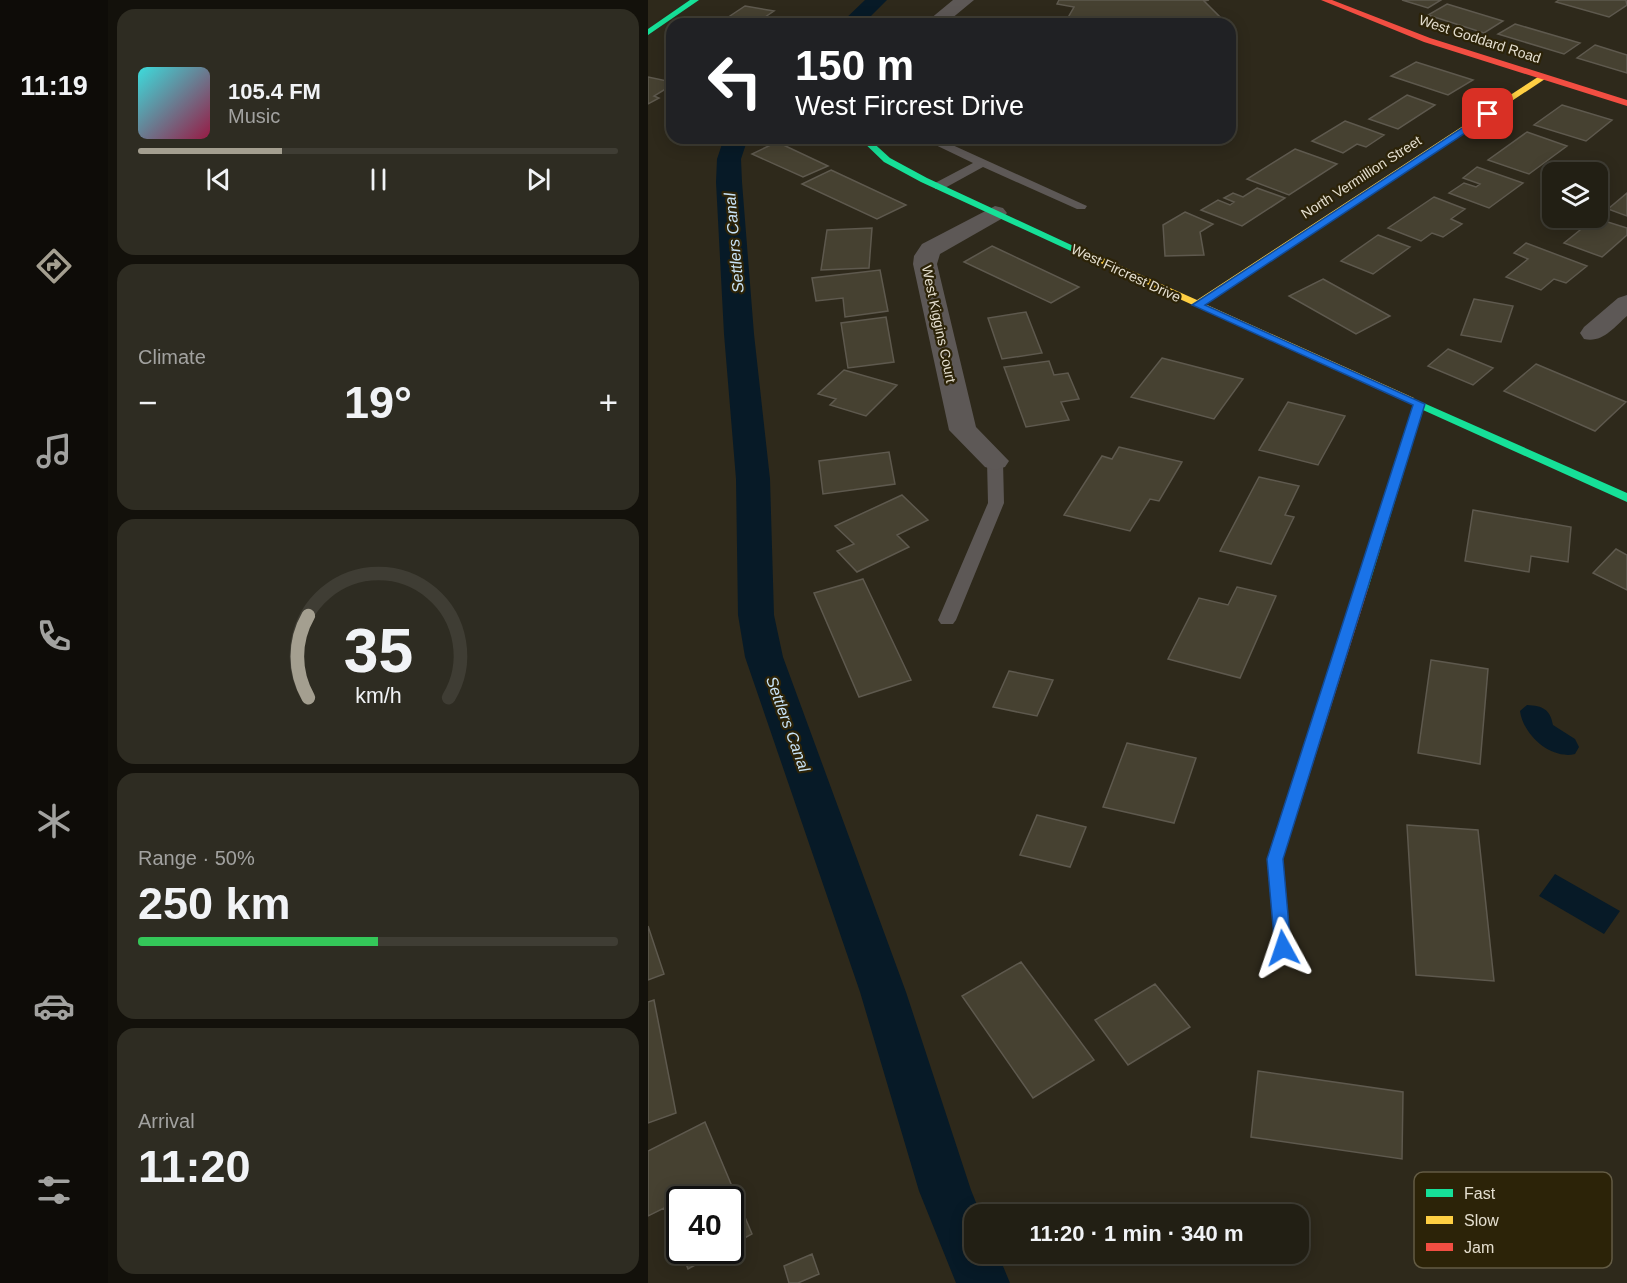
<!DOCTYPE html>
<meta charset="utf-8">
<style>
body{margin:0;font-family:Arial,sans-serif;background:#2e2c22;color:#f1f3f6;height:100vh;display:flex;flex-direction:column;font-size:22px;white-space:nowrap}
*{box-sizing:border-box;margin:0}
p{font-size:20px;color:#a2a2a0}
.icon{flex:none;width:33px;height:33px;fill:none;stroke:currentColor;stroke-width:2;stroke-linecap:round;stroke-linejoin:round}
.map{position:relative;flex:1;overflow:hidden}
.side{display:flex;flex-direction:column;gap:9px;padding:9px;background:#13110b;width:540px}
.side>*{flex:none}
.top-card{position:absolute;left:18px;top:18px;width:570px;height:126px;border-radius:18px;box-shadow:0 3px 15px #0003,0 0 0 2px #3f3d34;background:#202124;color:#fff;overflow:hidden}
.fabs{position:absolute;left:894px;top:162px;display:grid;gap:12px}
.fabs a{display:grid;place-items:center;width:66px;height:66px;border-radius:12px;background:#221f14;box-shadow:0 3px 15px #0003,0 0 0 2px #3f3d34;font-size:30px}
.speed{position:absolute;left:18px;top:1186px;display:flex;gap:12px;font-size:30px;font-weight:700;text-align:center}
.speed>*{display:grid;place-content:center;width:78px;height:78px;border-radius:50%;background:#221f14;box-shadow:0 3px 15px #0003,0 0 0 2px #3f3d34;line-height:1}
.speed .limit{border:3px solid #111;border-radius:9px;background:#fff;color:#111}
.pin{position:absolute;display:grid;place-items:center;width:51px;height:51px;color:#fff;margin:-26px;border-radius:12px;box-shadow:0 3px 9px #0006}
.me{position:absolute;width:66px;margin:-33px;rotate:355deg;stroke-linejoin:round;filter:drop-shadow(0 0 4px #0008)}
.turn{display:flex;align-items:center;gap:21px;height:126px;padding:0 30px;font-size:27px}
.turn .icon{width:78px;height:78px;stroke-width:2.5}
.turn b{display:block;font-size:42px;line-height:51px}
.big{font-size:45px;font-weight:700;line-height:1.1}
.side .widget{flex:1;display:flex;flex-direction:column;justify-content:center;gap:9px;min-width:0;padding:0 21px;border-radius:18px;background:#2e2c22}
.side .dial{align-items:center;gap:0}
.dial svg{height:156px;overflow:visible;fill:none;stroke:#3f3d34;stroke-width:7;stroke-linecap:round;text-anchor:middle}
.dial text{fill:#f1f3f6;stroke:none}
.song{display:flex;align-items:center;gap:18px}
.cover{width:72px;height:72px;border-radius:9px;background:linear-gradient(135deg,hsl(180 70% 55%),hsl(340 70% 35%))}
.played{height:6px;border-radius:3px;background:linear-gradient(90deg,#a49f90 30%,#3f3d34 30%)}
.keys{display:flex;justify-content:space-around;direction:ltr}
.heat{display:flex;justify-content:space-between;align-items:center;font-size:33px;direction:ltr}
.charge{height:9px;border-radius:4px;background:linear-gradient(90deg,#34c759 50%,#3f3d34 0)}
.trip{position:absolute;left:316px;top:1204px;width:345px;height:60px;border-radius:18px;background:#221f14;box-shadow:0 3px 15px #0003,0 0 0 2px #3f3d34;font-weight:700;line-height:60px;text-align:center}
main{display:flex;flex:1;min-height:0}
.menu{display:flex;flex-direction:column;width:108px;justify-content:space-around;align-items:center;background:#0e0c08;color:#a2a2a0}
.menu .icon{width:42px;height:42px}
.menu .on{color:#a49f90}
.menu b{font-size:27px;color:#f1f3f6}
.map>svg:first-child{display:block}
.water{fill:#071a27}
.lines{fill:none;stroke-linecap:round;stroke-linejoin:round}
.canal{fill:#071a27;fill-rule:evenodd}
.building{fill:#464131;stroke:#5e594e;stroke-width:1.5}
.lane{fill:#5d5856;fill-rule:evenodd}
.street{fill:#5d5856;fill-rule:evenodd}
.fast{fill:#16e098;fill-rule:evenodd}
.slow{fill:#ffcf43;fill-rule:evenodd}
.jam{fill:#f24e42;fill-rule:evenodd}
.route{fill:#1a73e8;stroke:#114b97;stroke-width:1.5}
.labels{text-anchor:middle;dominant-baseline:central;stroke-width:4.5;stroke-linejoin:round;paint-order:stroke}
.far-street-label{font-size:14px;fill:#e4decf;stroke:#2c2308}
.water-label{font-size:16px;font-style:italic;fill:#c9e4f8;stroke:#2c2308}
.key{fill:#2c2308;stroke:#635b44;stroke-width:1.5}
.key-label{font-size:16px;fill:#e4decf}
</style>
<main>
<nav class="menu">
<b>11:19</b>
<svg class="icon on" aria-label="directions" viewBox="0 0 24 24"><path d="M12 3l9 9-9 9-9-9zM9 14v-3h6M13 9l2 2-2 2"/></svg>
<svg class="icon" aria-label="music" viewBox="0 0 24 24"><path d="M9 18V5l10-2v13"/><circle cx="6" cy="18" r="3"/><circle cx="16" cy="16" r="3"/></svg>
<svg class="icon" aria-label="phone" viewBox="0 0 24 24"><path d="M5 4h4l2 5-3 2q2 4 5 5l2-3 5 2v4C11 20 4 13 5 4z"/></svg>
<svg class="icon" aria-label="climate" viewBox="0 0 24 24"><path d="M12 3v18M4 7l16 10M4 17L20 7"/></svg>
<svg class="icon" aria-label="car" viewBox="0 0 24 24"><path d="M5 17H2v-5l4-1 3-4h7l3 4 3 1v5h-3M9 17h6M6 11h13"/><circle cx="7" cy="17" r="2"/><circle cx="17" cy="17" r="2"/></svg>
<svg class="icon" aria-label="filters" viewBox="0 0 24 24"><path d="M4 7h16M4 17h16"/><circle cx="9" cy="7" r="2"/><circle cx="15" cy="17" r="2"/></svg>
</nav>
<section class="side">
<div class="widget">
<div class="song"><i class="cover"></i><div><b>105.4 FM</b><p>Music</p></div></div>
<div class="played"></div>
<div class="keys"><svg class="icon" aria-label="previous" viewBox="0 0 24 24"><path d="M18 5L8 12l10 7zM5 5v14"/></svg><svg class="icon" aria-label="pause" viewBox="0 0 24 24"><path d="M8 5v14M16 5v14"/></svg><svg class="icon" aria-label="next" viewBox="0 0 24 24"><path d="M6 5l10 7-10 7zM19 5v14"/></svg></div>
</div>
<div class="widget"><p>Climate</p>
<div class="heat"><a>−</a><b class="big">19°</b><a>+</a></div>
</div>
<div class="widget dial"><svg viewBox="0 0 100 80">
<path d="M14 69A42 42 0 1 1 86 69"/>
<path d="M14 69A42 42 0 0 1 14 27" stroke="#a49f90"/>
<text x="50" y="56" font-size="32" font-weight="700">35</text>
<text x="50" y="72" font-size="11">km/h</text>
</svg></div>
<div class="widget"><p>Range · 50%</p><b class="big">250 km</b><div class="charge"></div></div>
<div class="widget"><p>Arrival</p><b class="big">11:20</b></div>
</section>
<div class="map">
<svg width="979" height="1283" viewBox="0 0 979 1283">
<rect width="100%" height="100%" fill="#2e291b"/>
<path class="water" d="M879,705C895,706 902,709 905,725L927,739L931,747L927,754C903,760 875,735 872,711Z
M907,874L972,911L956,934L891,896Z"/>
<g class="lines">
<path class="canal" d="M217,0H239L215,24H192Z
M76,138H100L93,159L94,182L106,334L122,479L126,615L135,657L258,992L323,1190L333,1215H327V1254H350L362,1283H308L271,1191L212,992L97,657L90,615L88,479L76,334L68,182L69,159Z"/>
</g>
<path class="building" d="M411,0H561L556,1L572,17L569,24H420L418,21L426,7L409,4Z
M754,0H793L780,8Z
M911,0H978L979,5L961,17L908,2Z
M799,4L855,21L836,33L780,15Z
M97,6L126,11L107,24H70Z
M867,24L932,43L916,54L850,34Z
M947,45L979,55V73L929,58Z
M768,62L825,80L800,95L743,76Z
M0,77L24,82V85L6,96L11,98L0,104Z
M759,95L787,105L750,129L721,119Z
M914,105L964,120L938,141L886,125Z
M697,121L736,135L718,147L709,144L695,153L664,141Z
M879,132L919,146L881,174L840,160Z
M129,142L180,166L155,177L104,154Z
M647,149L689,164L641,195L599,179Z
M829,167L875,183L841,208L801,193L816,183L828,187L832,184L815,178Z
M183,170L258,205L229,219L154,184Z
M609,188L637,198L594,226L553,210L570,200L582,205L586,202L576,198L585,193L595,197Z
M979,193V216L960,209Z
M786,197L817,209L803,219L814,224L795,237L784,233L773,241L740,228Z
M537,212L565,224L552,232L556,255L517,256L515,225Z
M947,218L979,228V235L954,257L916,243Z
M224,228L221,268L173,270L179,230Z
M730,235L762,247L725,274L693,261Z
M878,243L939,266L918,283L906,279L893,290L858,277L880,259L866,253Z
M344,246L431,287L403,303L316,262Z
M232,270L240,311L197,317L195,298L168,301L164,278Z
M675,279L742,316L708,334L641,296Z
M826,299L865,306L853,342L813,335Z
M378,312L394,353L354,359L340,318Z
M238,317L246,362L200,368L193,323Z
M800,349L845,368L825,385L780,366Z
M514,358L595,379L566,419L483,397Z
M401,361L406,375L420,373L431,399L413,402L421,420L378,427L356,367Z
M888,364L978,402L947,431L856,391Z
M196,370L249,385L218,416L182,405L188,399L170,394Z
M640,402L697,416L670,465L611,450Z
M471,447L534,462L511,501L502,499L482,531L416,515L454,456L464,459Z
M241,452L247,484L175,494L171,461Z
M611,477L651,486L637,515L646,517L623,564L572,551Z
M254,495L280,520L249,535L261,547L209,572L189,551L206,544L187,526Z
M825,510L923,527L920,562L883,556L881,572L817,561Z
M968,549L979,555V590L945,573Z
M215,579L263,680L211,697L166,593Z
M589,587L628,596L592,678L520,659L551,598L580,605Z
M783,660L840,669L832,764L770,753Z
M361,671L405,680L389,716L345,707Z
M479,743L548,758L526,823L455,807Z
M389,815L438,827L422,867L372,855Z
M759,825L830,830L846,981L768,975Z
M0,926L16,974L0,980Z
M373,962L446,1060L385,1098L314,996Z
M507,984L542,1027L480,1065L447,1020Z
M6,1000L28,1113L0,1123V1002Z
M610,1071L755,1092L754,1159L603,1137Z
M57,1122L104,1234L82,1246V1200H32V1248L16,1208L0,1216V1151Z
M33,1251H73L40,1269Z
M164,1254L171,1274L150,1283H141L136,1266Z"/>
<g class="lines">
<path class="lane" d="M293,14L314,22L315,24C305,24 296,24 288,17Z
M273,138H289L439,206L437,209H429L335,167L295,189H287V183L325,163Z
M347,456L355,461L356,503L308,620L305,624H293L290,620L340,503L339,461Z"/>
<path class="street" d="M305,0H326L297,24H276Z
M347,206L355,208L359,213L355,218L292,254L289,264L328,427L361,461L357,467L347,470L337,467L301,430L265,264L266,256L274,244Z
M979,295V316C965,328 955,343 936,339L932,333L936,327L970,298Z"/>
<path class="fast" d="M42,0H51L0,35V29Z
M211,138H220L242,158L279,178L447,256L442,259L438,258L273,182L236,162Z
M762,397L979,493V502L775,410L720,589L713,593L708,592L706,589L765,405L756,400Z"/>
<path class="slow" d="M893,75L900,77L557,304L766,398V402H758L437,256L442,253L446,254L549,300Z"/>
<path class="jam" d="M673,0H684L782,38L979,100V106L776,42Z
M713,585L720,589L635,859L643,948L641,953L635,955L629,953L627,948L619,859L706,589Z"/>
</g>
<path class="route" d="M840,111L843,116L557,305L777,404L635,859L643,948L641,953H629L627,948L619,859L765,405L544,305Z"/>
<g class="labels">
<g class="far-street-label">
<text transform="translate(832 39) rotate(18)">West Goddard Road</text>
<text transform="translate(713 177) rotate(-33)">North Vermillion Street</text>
<text transform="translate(478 273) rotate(25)">West Fircrest Drive</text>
<text transform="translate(291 324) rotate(78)">West Kiggins Court</text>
</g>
<g class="water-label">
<text transform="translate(86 243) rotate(-95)">Settlers Canal</text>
<text transform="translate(140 724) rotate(70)">Settlers Canal</text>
</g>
</g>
<rect x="766" y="1172" width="198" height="96" rx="9" class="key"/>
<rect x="778" y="1189" width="27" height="8" fill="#16e098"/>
<rect x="778" y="1216" width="27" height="8" fill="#ffcf43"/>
<rect x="778" y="1243" width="27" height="8" fill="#f24e42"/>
<g class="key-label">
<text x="816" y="1199">Fast</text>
<text x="816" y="1226">Slow</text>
<text x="816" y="1253">Jam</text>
</g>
</svg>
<div class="fabs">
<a><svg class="icon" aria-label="layers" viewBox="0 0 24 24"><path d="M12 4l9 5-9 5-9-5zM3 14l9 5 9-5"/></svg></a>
</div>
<div class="speed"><div class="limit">40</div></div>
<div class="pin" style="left:840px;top:114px;background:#d93025"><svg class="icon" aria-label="arrive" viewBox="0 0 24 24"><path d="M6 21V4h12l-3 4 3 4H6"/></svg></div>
<svg class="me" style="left:635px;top:948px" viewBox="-20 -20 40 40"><path d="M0-17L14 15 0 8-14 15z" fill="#1a73e8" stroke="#fff" stroke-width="4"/></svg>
<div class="trip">11:20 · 1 min · 340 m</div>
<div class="top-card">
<div class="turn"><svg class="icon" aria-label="left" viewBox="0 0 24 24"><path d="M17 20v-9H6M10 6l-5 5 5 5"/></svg><div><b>150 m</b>West Fircrest Drive</div></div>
</div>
</div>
</main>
